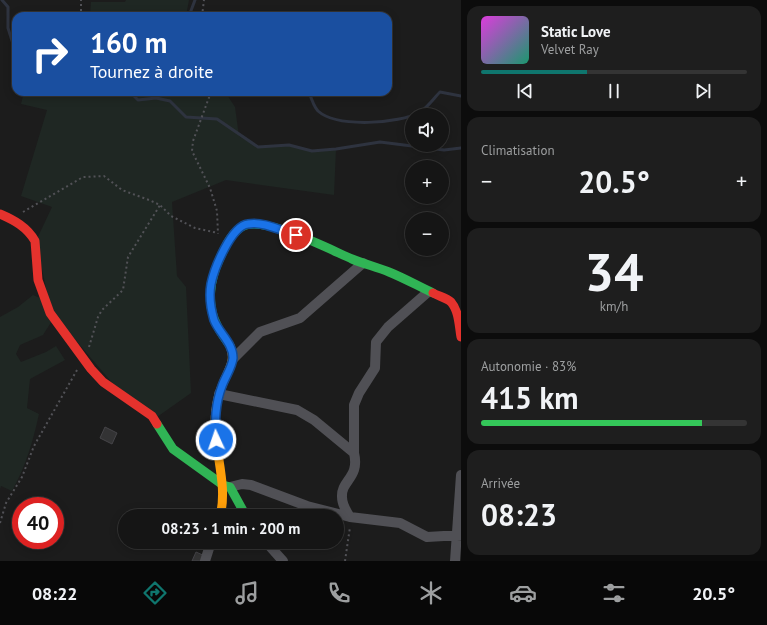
<!DOCTYPE html>
<html lang="fr">
<meta charset="utf-8">
<style>
body{margin:0;font-family:"PT Sans",sans-serif;background:#1e1e1e;color:#f1f3f6;height:100vh;display:flex;flex-direction:column;font-size:15px;white-space:nowrap}
*{box-sizing:border-box;margin:0}
p{font-size:13px;color:#9d9fa0}
.icon{flex:none;width:22px;height:22px;fill:none;stroke:currentColor;stroke-width:2;stroke-linecap:round;stroke-linejoin:round}
.map{position:relative;flex:1;overflow:hidden}
.panel{display:flex;flex-direction:column;gap:6px;padding:6px;background:#0c0c0c;width:306px}
.panel>*{flex:none}
.banner{position:absolute;left:12px;top:12px;width:380px;height:84px;border-radius:12px;box-shadow:0 2px 10px #0003,0 0 0 1px #343434;background:#1a4fa0;color:#fff;overflow:hidden}
.buttons{position:absolute;left:405px;top:108px;display:grid;gap:8px}
.buttons a{display:grid;place-items:center;width:44px;height:44px;border-radius:50%;background:#151515;box-shadow:0 2px 10px #0003,0 0 0 1px #343434;font-size:20px}
.speed{position:absolute;left:12px;top:497px;display:flex;gap:8px;font-size:20px;font-weight:700;text-align:center}
.speed>*{display:grid;place-content:center;width:52px;height:52px;border-radius:50%;background:#151515;box-shadow:0 2px 10px #0003,0 0 0 1px #343434;line-height:1}
.speed .limit{border:6px solid #d22;background:#fff;color:#111}
.pin{position:absolute;display:grid;place-items:center;width:34px;height:34px;color:#fff;margin:-17px;border:2px solid #fff;border-radius:50%;box-shadow:0 1px 4px #0007}
.me{position:absolute;width:44px;margin:-22px;rotate:357deg;stroke-linejoin:round;filter:drop-shadow(0 0 3px #0008)}
.turn{display:flex;align-items:center;gap:14px;height:84px;padding:0 12px;font-size:18px}
.turn .icon{width:52px;height:52px;stroke-width:2.5}
.turn b{display:block;font-size:28px;line-height:34px}
.big{font-size:30px;font-weight:700;line-height:1.1}
.panel .tile{flex:1;display:flex;flex-direction:column;justify-content:center;gap:6px;min-width:0;padding:0 14px;border-radius:12px;background:#1e1e1e}
.panel .dial{align-items:center;gap:0}
.dial b{font-size:52px;line-height:1}
.song{display:flex;align-items:center;gap:12px}
.cover{width:48px;height:48px;border-radius:6px;background:linear-gradient(135deg,hsl(300 70% 55%),hsl(160 70% 35%))}
.played{height:4px;border-radius:2px;background:linear-gradient(90deg,#0f766e 40%,#343434 40%)}
.keys{display:flex;justify-content:space-around;direction:ltr}
.heat{display:flex;justify-content:space-between;align-items:center;font-size:22px;direction:ltr}
.charge{height:6px;border-radius:3px;background:linear-gradient(90deg,#34c759 83%,#343434 0)}
.trip{position:absolute;left:118px;top:509px;width:226px;height:40px;border-radius:20px;background:#151515;box-shadow:0 2px 10px #0003,0 0 0 1px #343434;font-weight:700;line-height:40px;text-align:center}
.dock{display:flex;height:64px;justify-content:space-around;align-items:center;background:#080808;color:#9d9fa0}
.dock .icon{width:28px;height:28px}
.dock .on{color:#0f766e}
.dock b{font-size:18px;color:#f1f3f6}
main{display:flex;flex:1;min-height:0}
.map>svg:first-child{display:block}
.green{fill:#1f2723}
.lines{fill:none;stroke-linecap:round;stroke-linejoin:round}
.stream{stroke:#2e333f;stroke-width:3}
.building{fill:#333334;stroke:#454448}
.path{stroke:#525257;stroke-width:2;stroke-dasharray:2 3;stroke-linecap:butt}
.street{stroke:#505055;stroke-width:10}
.fast{stroke:#30b455;stroke-width:9}
.slow{stroke:#ff9f0a;stroke-width:9}
.jam{stroke:#e5322d;stroke-width:9}
.route-casing{stroke:#114b97;stroke-width:10}
.route{stroke:#1a73e8;stroke-width:7}
</style>
<main>
<div class="map">
<svg width="461" height="561" viewBox="0 0 461 561">
<rect width="100%" height="100%" fill="#1c1c1c"/>
<path class="green" d="M126,0H189L186,16H90L91,2H125Z
M24,92H227L229,98L235,107L239,136L258,147L289,145L312,151L336,149L334,195L226,180L172,202L177,276L186,287L191,393L157,417L114,385L55,316L43,335L20,345L16,354L21,362L46,352L56,346L65,360L30,379L27,408L39,414C33,441 26,466 12,491L1,486L0,489V317L18,307L33,295L49,302L36,241L52,207L21,196L47,110L21,104Z"/>
<g class="lines">
<path class="stream" d="M2,0L8,7V28L14,47L16,49
M189,16L195,0
M130,92L138,100L156,98L164,92
M309,92C311,98 314,107 318,111C337,128 399,124 420,112C427,108 434,98 440,92L461,96
M156,98L170,101L186,117L217,119L258,147L289,145L312,151L336,149L380,142L444,150L461,148"/>
</g>
<path class="building" d="M105,427L117,433L112,444L100,438Z
M196,552L205,556L204,561H192Z"/>
<g class="lines">
<path class="path" d="M81,16V0
M202,16L204,0
M211,92L193,141L192,151L210,188L217,211L218,234
M23,212L83,177L104,176L122,190L149,200L160,205L171,216L195,228L218,233
M89,347L98,317L102,310L123,290L128,257L160,205
M0,523L6,503L22,477L34,446L77,370
M345,561L350,527"/>
<path class="street" d="M233,359L260,332L300,318L363,263
M219,394L297,410L314,420L354,453C360,478 341,480 342,497C342,504 346,511 350,517
M354,453V405L359,393L375,368L376,342L388,327L428,292
M230,487L242,484L251,485L307,506L350,517L400,523L427,537L461,535
M266,542L283,561
M205,561L211,542
M455,561L461,475"/>
<path class="fast" d="M230,346C226,339 220,333 217,325C206,304 210,279 220,258C225,247 233,229 246,225C268,218 329,249 352,259C364,264 377,267 389,272C404,278 418,286 433,293
M157,424L173,449L223,485L230,487L246,516"/>
<path class="slow" d="M220,516C229,482 211,445 216,410C217,401 219,393 222,386C227,372 237,361 230,346"/>
<path class="jam" d="M0,214C14,220 27,227 35,241L38,280L50,313L91,369L103,382L152,416L157,424
M433,293C438,296 447,298 451,302C459,311 459,326 461,337"/>
</g>
<g class="lines">
<g class="route-casing">
<path id="route" d="M216,440C215,421 215,404 222,386C225,377 232,368 233,358C233,343 219,333 214,320C211,310 209,295 211,284C214,269 231,226 248,224C263,221 282,231 296,235"/>
</g>
<use href="#route" class="route"/>
</g>
</svg>
<div class="buttons">
<a><svg class="icon" aria-label="sound" viewBox="0 0 24 24"><path d="M4 9h4l5-4v14l-5-4H4zM17 9q2 3 0 6"/></svg></a>
<a>+</a>
<a>−</a>
</div>
<div class="speed"><div class="limit">40</div></div>
<div class="pin" style="left:296px;top:235px;background:#d93025"><svg class="icon" aria-label="arrive" viewBox="0 0 24 24"><path d="M6 21V4h12l-3 4 3 4H6"/></svg></div>
<svg class="me" style="left:216px;top:440px" viewBox="-20 -20 40 40"><circle r="17" fill="#1a73e8" stroke="#fff" stroke-width="3"/><path d="M0-11L8 9 0 5-8 9z" fill="#fff"/></svg>
<div class="trip">08:23 · 1 min · 200 m</div>
<div class="banner">
<div class="turn"><svg class="icon" aria-label="right" viewBox="0 0 24 24"><path d="M7 20v-9h11M14 6l5 5-5 5"/></svg><div><b>160 m</b>Tournez à droite</div></div>
</div>
</div>
<section class="panel">
<div class="tile">
<div class="song"><i class="cover"></i><div><b>Static Love</b><p>Velvet Ray</p></div></div>
<div class="played"></div>
<div class="keys"><svg class="icon" aria-label="previous" viewBox="0 0 24 24"><path d="M18 5L8 12l10 7zM5 5v14"/></svg><svg class="icon" aria-label="pause" viewBox="0 0 24 24"><path d="M8 5v14M16 5v14"/></svg><svg class="icon" aria-label="next" viewBox="0 0 24 24"><path d="M6 5l10 7-10 7zM19 5v14"/></svg></div>
</div>
<div class="tile"><p>Climatisation</p>
<div class="heat"><a>−</a><b class="big">20.5°</b><a>+</a></div>
</div>
<div class="tile dial"><b>34</b><p>km/h</p></div>
<div class="tile"><p>Autonomie · 83%</p><b class="big">415 km</b><div class="charge"></div></div>
<div class="tile"><p>Arrivée</p><b class="big">08:23</b></div>
</section>
</main>
<nav class="dock">
<b>08:22</b>
<svg class="icon on" aria-label="directions" viewBox="0 0 24 24"><path d="M12 3l9 9-9 9-9-9zM9 14v-3h6M13 9l2 2-2 2"/></svg>
<svg class="icon" aria-label="music" viewBox="0 0 24 24"><path d="M9 18V5l10-2v13"/><circle cx="6" cy="18" r="3"/><circle cx="16" cy="16" r="3"/></svg>
<svg class="icon" aria-label="phone" viewBox="0 0 24 24"><path d="M5 4h4l2 5-3 2q2 4 5 5l2-3 5 2v4C11 20 4 13 5 4z"/></svg>
<svg class="icon" aria-label="climate" viewBox="0 0 24 24"><path d="M12 3v18M4 7l16 10M4 17L20 7"/></svg>
<svg class="icon" aria-label="car" viewBox="0 0 24 24"><path d="M5 17H2v-5l4-1 3-4h7l3 4 3 1v5h-3M9 17h6M6 11h13"/><circle cx="7" cy="17" r="2"/><circle cx="17" cy="17" r="2"/></svg>
<svg class="icon" aria-label="filters" viewBox="0 0 24 24"><path d="M4 7h16M4 17h16"/><circle cx="9" cy="7" r="2"/><circle cx="15" cy="17" r="2"/></svg>
<b>20.5°</b>
</nav>
